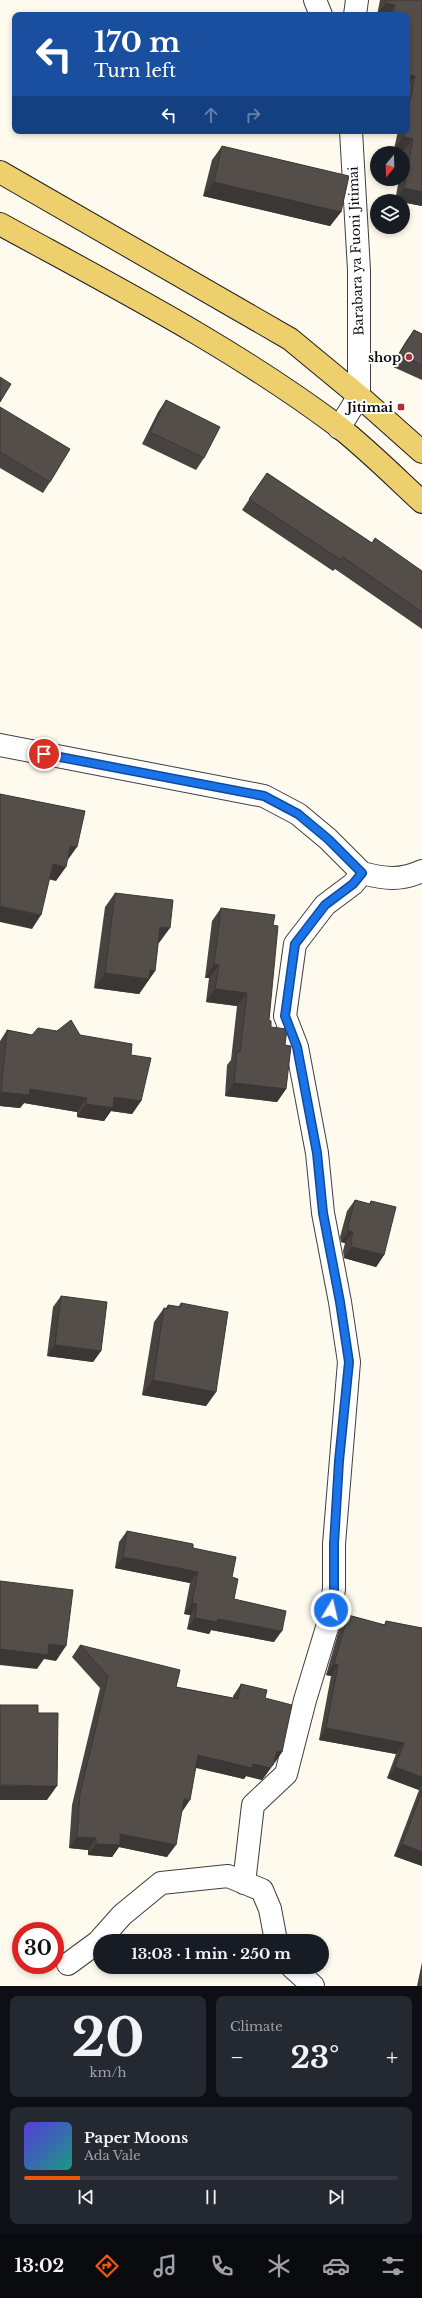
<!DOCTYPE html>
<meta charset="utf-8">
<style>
body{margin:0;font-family:"Libre Baskerville",serif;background:#242831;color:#f1f3f6;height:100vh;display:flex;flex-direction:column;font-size:15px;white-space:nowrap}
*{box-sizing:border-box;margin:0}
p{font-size:13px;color:#9ea1a6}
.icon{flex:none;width:22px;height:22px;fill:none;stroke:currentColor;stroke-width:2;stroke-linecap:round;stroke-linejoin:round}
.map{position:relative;height:1986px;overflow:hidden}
.drawer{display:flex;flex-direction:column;gap:10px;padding:10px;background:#0d0f14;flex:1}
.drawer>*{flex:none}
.guide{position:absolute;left:12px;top:12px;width:398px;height:122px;border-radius:8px;box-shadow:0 2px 6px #0003;background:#1a4fa0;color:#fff;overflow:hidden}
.needle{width:26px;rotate:199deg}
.tools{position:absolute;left:370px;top:146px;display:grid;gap:8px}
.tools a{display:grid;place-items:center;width:40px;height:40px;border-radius:50%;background:#171b24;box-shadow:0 2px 6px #0003;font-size:20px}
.speed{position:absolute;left:12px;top:1922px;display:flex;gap:8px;font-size:20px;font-weight:700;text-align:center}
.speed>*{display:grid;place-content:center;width:52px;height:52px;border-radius:50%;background:#171b24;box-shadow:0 2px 6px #0003;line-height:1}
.speed .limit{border:6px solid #d22;background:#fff;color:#111}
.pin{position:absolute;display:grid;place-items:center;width:34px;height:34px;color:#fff;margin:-17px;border:2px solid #fff;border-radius:50%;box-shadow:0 1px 4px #0007}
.me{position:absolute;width:44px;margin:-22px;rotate:9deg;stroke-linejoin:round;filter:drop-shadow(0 0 3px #0008)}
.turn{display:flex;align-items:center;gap:14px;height:84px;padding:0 16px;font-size:18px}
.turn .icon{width:52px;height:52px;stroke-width:2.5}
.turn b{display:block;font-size:28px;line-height:34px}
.lanes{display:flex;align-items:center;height:38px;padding:0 16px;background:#0003;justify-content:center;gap:20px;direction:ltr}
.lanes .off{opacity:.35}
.big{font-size:30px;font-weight:800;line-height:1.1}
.drawer .widget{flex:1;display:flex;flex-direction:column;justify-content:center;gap:6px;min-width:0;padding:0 14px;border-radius:8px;background:#242831}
.drawer .dial{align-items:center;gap:0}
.dial b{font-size:52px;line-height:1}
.song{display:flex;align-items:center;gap:12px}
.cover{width:48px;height:48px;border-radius:6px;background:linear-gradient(135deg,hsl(250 70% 55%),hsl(170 70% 35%))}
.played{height:4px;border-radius:2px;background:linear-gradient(90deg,#ea580c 15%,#363941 15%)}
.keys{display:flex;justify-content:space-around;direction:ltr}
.heat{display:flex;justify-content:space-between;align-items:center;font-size:22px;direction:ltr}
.drawer .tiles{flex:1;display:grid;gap:10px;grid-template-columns:1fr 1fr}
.widget:last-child{grid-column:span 2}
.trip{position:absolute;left:93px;top:1934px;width:236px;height:40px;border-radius:20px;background:#171b24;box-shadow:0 2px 6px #0003;font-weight:800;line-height:40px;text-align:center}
.dock{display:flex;height:64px;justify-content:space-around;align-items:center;background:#090b0e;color:#9ea1a6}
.dock .icon{width:28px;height:28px}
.dock .selected{color:#ea580c}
.dock b{font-size:18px;color:#f1f3f6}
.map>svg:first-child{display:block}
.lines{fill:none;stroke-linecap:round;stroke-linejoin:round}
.street-casing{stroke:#3f3f3f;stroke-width:24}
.primary-casing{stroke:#1d1d1d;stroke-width:24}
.street{stroke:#fff;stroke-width:22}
.primary{stroke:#edcf6e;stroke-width:22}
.wall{fill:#484340}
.shaded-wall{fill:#3b3734}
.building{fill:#544e4a;stroke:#3b3734}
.route-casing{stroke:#114b97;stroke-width:10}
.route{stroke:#1a73e8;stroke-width:7}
.poi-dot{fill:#b13036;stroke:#fff;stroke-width:1.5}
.labels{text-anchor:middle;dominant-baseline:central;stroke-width:4;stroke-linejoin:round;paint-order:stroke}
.street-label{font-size:13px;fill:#0c0c0c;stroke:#fff}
.poi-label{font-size:13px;font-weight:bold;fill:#0c0c0c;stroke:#fff;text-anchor:end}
</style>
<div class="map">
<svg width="422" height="1986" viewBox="0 0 422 1986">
<rect width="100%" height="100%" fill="#fefaed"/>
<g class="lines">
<g class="street-casing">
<path id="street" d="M315,0L321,15
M355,15L357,0
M339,428L359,396V270L351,131
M0,745L264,796L298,814L328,839L362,873
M244,1883L253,1805L286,1774L305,1700L329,1621L334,1589V1544L349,1362L340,1302L323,1213L317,1153L297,1047L285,1016L295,944L325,905L353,884L362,873C385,879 400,881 422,871
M68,1964L98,1942L122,1915L161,1883L228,1876L262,1890L270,1909L276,1941
M292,1967L313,1986"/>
</g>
<g class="primary-casing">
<path id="primary" d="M0,172L290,339L359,396L422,452
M0,224C115,287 234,348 339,427C368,450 395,477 422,502"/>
</g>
<use href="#street" class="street"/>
<use href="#primary" class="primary"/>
</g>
<path class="wall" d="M380,0H422V206L395,201L399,179H403V158L404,151L394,149L398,131H407V15H377Z
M222,146L341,212L330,226L203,196L212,160Z
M414,330L422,334V380L391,366L406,341Z
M166,400L204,458L196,470L142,444L158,412Z
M0,407L50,482L43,493L0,468Z
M267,473L372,543L422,571V629L335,569L333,571L242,510Z
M115,893L159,943H158L155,971L139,994L94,988L105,907Z
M221,908L273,925L269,1020L271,1027L285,1045L286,1089L277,1102L225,1096L227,1065L231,1060L237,1006L206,1002L209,978H205L212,921Z
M7,1030L32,1035H80L131,1055L141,1101L132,1114L111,1111L104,1121L77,1117V1112L24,1103L20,1108L0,1106V1041Z
M355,1200L369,1204L371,1201L384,1255L376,1267L344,1258L343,1251L345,1243L341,1242L340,1237L347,1211Z
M61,1296L101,1351L93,1362L47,1356L53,1307Z
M181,1303L216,1392L206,1406L142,1395L154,1322L164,1308H166L168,1305L178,1307Z
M127,1531L193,1548L232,1577L234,1599L274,1642L211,1630L209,1634L187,1629L190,1615L184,1614L190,1583L115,1568L119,1542Z
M348,1615L384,1625L386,1621L422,1628V1866L394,1856L419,1790L387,1778L396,1754L319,1740L331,1676L326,1675L340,1626Z
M80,1645L176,1687L233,1698V1696L241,1684L265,1698L282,1752L265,1776L262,1780L246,1776L244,1779L196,1768L167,1857L119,1847L112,1857L88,1855V1850L69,1848L72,1805L100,1688L72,1657Z
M422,1962V1986H417Z"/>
<path class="shaded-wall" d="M386,3L395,5L388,15H377Z
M407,74L415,76L407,88Z
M403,137L413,139L404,151L394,149Z
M214,182L341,212L330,226L203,196Z
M404,188L422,192V206L403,202V201H395Z
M70,846L77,847L67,861Z
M53,864L66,867L56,881L43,878Z
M0,906L41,915L32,929L0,922Z
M160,927L170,928L159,943L150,942Z
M214,964L219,965L209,978H205Z
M150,970L155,971L139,994L94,988L105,973Z
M215,989L247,993L237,1006L206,1002Z
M234,1083L286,1089L277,1102L225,1096Z
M30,1089L87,1098L77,1112L24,1103L20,1108L0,1106V1093L1,1092Z
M114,1097L141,1101L132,1114L111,1111L104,1121L77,1117L86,1104Z
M349,1231L353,1232L345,1243L341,1242Z
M352,1247L384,1255L376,1267L344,1258Z
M55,1345L101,1351L93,1362L47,1356Z
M153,1380L216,1392L206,1406L142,1395Z
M123,1557L198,1572L190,1583L115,1568Z
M192,1603L197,1604L190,1615L184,1614Z
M195,1618L218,1619L282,1631L274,1642L211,1630L209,1634L187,1629Z
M49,1644L66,1646L56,1661L44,1659L37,1669L0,1665V1649Z
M334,1664L338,1665L331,1676L326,1675Z
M326,1728L404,1743L396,1754L319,1740Z
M277,1751L282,1752L274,1764Z
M198,1755L253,1764L273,1765L265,1776L262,1780L246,1776L244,1779L190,1766Z
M395,1767L422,1777V1785L419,1790L387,1778Z
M0,1785L57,1786L47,1800H0Z
M184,1799L190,1800L182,1812Z
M120,1834L176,1845L167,1857L119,1847L112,1857L88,1855L96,1844Z
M77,1837L96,1838L88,1850L69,1848Z
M402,1844L422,1852V1866L394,1856Z"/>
<path class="building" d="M386,0H422V192L404,188L413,139L403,137L404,131H407V116L415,76L407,74V15H393L395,5L386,3Z
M222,146L349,176L341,212L214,182Z
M414,330L422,334V365L399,354Z
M0,377L11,384L0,402Z
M166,400L220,427L204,458L150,432Z
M0,407L70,449L50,482L0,452Z
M267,473L372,543L375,538L422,571V612L343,557L341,560L249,499Z
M0,794L85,811L77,847L70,846L66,867L53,864L41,915L0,906Z
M115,893L173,900L170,928L160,927L155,971L150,970L149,979L105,973Z
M221,908L275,915L273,925L278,926L269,1020L271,1021V1027L287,1029L285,1045L291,1046L286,1089L234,1083L237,1052H240L247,993L215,989L219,965L214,964Z
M71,1020L80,1035L132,1044L131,1055L151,1058L141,1101L114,1097L113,1108L86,1104L87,1098L30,1089L29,1095L1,1092L7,1030L32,1035L38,1028L57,1031Z
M355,1200L370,1204L371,1201L396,1207L384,1255L352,1247L351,1240L353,1232L349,1231L348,1226Z
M61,1296L107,1302L101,1351L55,1345Z
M181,1303L228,1312L216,1392L153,1380L164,1308L168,1309V1305L181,1307Z
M127,1531L193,1544V1548L236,1557L232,1577L238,1579L234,1599L286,1611L282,1631L218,1619L217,1622L195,1618L197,1604L192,1603L198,1572L123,1557Z
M0,1581L73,1590L66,1646L49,1644L48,1655L0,1649Z
M348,1615L385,1625L386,1621L422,1628V1777L395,1767L404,1743L326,1728L338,1665L334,1664Z
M80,1645L180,1670L176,1687L238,1699L241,1684L267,1690L265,1698L292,1705L282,1752L277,1751L273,1765L270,1768L253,1764L252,1768L198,1755L190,1800L184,1799L176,1845L120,1834V1845L96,1844V1838L77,1837L80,1794L108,1676Z
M0,1705H38V1713H58L57,1786L0,1785Z
M422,1791V1852L402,1844Z"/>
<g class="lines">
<g class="route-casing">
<path id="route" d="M44,754L264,796L298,814L328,839L362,873L353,884L325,905L295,944L285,1016L297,1047L317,1153L323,1213L340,1302L349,1362L339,1461L334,1544V1589L331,1610"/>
</g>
<use href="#route" class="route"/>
</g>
<g class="poi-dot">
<circle cx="409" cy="357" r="4"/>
<rect x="397" y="403" width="8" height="8" rx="2"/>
</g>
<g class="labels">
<g class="street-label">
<text transform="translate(356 251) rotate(-92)">Barabara ya Fuoni Jitimai</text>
</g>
<g class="poi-label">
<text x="401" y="357">shop</text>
<text x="393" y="407">Jitimai</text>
</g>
</g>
</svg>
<div class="tools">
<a><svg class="needle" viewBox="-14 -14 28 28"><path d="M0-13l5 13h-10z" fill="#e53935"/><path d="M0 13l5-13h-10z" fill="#9ea1a6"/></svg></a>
<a><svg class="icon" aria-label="layers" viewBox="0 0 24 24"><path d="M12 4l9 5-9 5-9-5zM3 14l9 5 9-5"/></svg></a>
</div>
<div class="speed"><div class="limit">30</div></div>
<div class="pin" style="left:44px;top:754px;background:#d93025"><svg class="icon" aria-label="arrive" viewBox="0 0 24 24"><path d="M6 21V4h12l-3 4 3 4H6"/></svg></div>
<svg class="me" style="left:331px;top:1610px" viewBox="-20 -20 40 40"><circle r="17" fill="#1a73e8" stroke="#fff" stroke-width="3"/><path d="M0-11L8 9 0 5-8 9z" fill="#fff"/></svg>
<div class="trip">13:03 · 1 min · 250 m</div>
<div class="guide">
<div class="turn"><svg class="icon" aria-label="left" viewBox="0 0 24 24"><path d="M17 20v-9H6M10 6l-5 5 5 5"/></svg><div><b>170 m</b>Turn left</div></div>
<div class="lanes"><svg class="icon" aria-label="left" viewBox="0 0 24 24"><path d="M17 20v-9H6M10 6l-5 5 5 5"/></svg><svg class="icon off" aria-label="ahead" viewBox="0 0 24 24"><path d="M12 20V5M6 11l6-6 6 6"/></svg><svg class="icon off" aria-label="right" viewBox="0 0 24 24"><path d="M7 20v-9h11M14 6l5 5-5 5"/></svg></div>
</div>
</div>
<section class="drawer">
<div class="tiles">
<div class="widget dial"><b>20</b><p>km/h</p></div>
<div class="widget"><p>Climate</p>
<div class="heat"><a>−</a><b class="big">23°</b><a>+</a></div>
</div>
<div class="widget">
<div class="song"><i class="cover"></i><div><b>Paper Moons</b><p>Ada Vale</p></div></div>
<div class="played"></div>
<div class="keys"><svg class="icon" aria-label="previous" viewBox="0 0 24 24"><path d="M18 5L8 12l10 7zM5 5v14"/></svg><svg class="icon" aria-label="pause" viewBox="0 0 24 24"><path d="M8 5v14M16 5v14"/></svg><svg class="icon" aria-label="next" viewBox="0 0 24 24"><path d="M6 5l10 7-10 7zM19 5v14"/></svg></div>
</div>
</div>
</section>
<nav class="dock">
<b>13:02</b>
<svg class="icon selected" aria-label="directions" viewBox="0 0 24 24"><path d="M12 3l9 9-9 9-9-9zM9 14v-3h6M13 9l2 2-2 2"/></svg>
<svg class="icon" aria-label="music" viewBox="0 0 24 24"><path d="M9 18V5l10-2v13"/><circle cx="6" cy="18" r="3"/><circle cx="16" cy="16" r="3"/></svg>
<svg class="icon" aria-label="phone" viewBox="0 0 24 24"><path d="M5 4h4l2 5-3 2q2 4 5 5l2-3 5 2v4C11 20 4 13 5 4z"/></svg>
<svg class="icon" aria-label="climate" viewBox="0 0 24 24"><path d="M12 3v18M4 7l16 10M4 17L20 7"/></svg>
<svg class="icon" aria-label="car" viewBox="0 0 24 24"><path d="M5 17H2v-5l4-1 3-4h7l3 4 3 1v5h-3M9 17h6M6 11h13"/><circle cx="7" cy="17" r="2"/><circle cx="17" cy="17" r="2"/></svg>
<svg class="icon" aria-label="filters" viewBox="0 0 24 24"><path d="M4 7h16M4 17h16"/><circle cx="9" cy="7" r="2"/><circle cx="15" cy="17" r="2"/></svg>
</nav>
